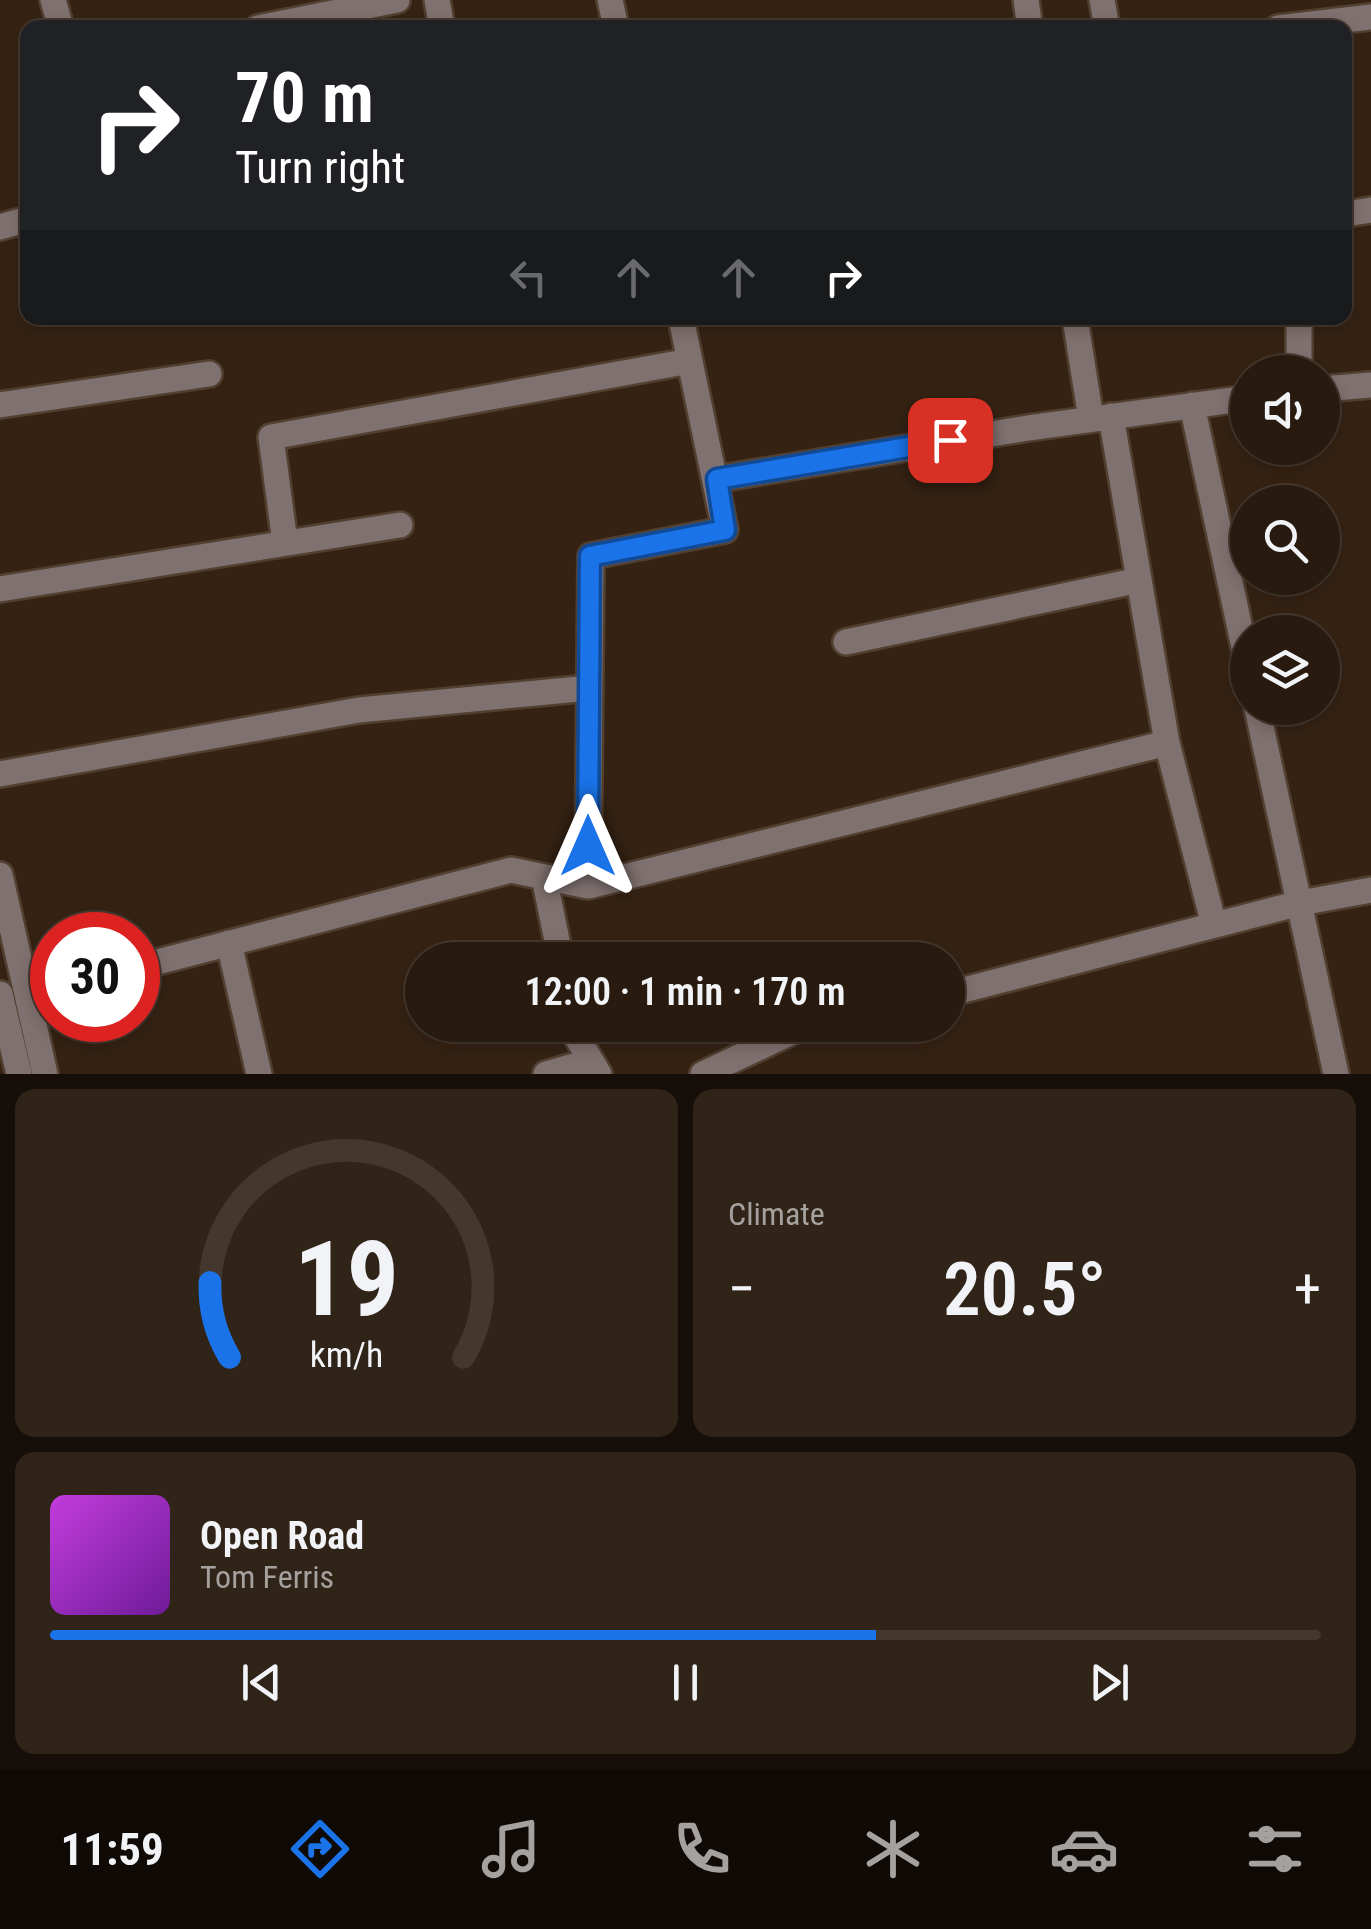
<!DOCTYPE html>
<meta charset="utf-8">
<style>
body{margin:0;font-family:"Roboto Condensed",sans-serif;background:#302317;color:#f1f3f6;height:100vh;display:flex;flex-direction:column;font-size:38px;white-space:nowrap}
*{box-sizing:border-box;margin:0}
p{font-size:32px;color:#a5a19e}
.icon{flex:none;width:55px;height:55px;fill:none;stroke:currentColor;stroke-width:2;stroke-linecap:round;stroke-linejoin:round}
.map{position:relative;height:1074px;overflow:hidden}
.drawer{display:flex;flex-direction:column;gap:15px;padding:15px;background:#160e08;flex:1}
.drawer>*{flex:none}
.top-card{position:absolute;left:20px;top:20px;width:1332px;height:305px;border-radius:20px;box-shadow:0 5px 15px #0003,0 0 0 2px #44382e;background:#202124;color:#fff;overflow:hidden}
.controls{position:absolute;left:1230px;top:355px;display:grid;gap:20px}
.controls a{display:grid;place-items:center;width:110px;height:110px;border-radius:50%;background:#281a0e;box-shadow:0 5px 15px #0003,0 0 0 2px #44382e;font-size:50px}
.speed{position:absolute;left:30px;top:912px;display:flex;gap:20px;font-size:50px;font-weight:700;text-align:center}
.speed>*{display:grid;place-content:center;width:130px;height:130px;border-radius:50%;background:#281a0e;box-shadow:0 5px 15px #0003,0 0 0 2px #44382e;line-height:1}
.speed .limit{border:15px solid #d22;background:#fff;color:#111}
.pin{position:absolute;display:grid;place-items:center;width:85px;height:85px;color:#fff;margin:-42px;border-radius:20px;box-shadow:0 5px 15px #0006}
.me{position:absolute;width:110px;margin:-55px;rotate:0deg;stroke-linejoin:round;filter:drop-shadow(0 0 8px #0008)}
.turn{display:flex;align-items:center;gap:35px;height:210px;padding:0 50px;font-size:45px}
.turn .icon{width:130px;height:130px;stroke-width:2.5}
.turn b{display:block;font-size:70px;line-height:85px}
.lanes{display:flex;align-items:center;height:95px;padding:0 50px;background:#0003;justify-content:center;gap:50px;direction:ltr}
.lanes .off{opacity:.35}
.big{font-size:75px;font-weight:600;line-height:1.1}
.drawer .card{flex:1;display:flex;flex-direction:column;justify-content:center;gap:15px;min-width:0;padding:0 35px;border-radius:20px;background:#302317}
.drawer .dial{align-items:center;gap:0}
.dial svg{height:260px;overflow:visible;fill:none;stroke:#44382e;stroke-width:7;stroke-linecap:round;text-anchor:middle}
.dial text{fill:#f1f3f6;stroke:none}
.song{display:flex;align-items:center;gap:30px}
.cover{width:120px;height:120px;border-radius:15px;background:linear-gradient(135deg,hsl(290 70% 55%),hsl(280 70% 35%))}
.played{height:10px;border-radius:5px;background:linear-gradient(90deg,#1a73e8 65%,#44382e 65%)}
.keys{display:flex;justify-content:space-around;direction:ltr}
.heat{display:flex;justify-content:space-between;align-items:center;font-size:55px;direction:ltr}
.drawer .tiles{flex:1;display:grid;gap:15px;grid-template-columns:1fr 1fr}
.card:last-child{grid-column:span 2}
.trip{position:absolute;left:405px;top:942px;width:560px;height:100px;border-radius:50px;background:#281a0e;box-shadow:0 5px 15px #0003,0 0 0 2px #44382e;font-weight:600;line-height:100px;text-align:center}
.menu{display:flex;height:160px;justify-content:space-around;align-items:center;background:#100a06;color:#a5a19e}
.menu .icon{width:70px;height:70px}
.menu .on{color:#1a73e8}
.menu b{font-size:45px;color:#f1f3f6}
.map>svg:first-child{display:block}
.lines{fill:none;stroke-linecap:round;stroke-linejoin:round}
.minor-casing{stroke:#513f30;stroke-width:30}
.minor{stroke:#7f7170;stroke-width:25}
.route-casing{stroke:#114b97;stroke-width:25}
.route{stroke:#1a73e8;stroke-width:18}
</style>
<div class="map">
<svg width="1371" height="1074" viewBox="0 0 1371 1074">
<rect width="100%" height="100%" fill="#352213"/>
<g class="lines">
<g class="minor-casing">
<path id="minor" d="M53,0L61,28
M437,0L442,28
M610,0L616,28
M1026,0L1030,28
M1102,0L1107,28
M258,28L397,0
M1278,28L1371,17
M1345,214L1371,210
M0,227L28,219
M681,318L725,530L591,556L588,886L1167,743
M1075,318L1091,419
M1299,318V372
M1322,389L1371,385
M0,405L209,374
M1192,405L1248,666
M1111,416L1167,743L1214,925
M717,479L1028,428L1248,398
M285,543L271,437L690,361
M0,589L400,525
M846,642L1139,580
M1257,708L1336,1074
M0,774L359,710L589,688
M0,875L45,1074
M544,877L561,960
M229,943L259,1074
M138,967L511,870L588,886
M0,994L19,1074
M948,994L1300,903L1371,890
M573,1025L575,1034L599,1074
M546,1074L591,1061
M703,1074L796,1030L816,1025"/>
</g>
<use href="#minor" class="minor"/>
</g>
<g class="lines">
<g class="route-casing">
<path id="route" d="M588,846L590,556L725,530L717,479L950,440"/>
</g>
<use href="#route" class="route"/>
</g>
</svg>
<div class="controls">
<a><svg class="icon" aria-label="sound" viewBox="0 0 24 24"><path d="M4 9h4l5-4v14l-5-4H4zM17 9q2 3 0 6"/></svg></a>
<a><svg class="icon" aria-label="search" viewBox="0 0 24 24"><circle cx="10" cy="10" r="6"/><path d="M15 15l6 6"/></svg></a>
<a><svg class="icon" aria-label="layers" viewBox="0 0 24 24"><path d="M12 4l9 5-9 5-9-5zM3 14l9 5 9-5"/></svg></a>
</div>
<div class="speed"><div class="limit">30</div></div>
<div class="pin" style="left:950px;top:440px;background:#d93025"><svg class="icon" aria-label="arrive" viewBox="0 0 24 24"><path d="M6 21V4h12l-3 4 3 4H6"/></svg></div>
<svg class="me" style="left:588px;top:846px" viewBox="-20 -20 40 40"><path d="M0-17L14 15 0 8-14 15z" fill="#1a73e8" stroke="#fff" stroke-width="4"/></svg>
<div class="trip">12:00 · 1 min · 170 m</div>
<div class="top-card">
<div class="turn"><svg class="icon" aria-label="right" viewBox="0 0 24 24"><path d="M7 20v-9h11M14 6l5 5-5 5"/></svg><div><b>70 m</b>Turn right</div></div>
<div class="lanes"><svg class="icon off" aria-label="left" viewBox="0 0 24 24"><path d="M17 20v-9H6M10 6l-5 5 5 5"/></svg><svg class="icon off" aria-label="ahead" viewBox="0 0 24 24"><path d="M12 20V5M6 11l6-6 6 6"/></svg><svg class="icon off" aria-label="ahead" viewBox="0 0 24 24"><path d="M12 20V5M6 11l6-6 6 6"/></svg><svg class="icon" aria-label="right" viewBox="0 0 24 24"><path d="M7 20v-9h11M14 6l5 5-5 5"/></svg></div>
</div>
</div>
<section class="drawer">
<div class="tiles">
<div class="card dial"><svg viewBox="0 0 100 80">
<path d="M14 69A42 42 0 1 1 86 69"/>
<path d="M14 69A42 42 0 0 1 8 46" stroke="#1a73e8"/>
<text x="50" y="56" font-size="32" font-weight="700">19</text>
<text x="50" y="72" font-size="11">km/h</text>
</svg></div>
<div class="card"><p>Climate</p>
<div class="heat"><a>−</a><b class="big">20.5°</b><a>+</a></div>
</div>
<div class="card">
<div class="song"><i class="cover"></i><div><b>Open Road</b><p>Tom Ferris</p></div></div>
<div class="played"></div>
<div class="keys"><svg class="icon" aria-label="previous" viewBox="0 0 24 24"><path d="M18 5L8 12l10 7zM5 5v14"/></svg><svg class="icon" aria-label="pause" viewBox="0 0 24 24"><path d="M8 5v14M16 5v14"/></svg><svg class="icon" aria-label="next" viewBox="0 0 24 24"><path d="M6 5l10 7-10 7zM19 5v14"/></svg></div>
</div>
</div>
</section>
<nav class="menu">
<b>11:59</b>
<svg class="icon on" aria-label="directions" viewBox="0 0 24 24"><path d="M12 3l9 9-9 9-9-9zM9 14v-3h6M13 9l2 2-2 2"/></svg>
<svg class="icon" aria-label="music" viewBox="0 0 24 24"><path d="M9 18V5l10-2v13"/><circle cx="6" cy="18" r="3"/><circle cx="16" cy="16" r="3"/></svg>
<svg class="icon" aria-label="phone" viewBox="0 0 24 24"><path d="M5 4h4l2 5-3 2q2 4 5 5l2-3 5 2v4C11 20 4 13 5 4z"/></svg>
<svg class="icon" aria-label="climate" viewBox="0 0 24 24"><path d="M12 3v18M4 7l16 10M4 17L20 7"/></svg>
<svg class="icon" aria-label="car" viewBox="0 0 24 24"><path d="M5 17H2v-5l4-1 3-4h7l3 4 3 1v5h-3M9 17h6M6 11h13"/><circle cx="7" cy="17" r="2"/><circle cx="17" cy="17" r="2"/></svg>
<svg class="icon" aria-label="filters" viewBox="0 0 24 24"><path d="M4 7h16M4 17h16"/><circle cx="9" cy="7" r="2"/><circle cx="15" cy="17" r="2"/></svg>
</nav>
